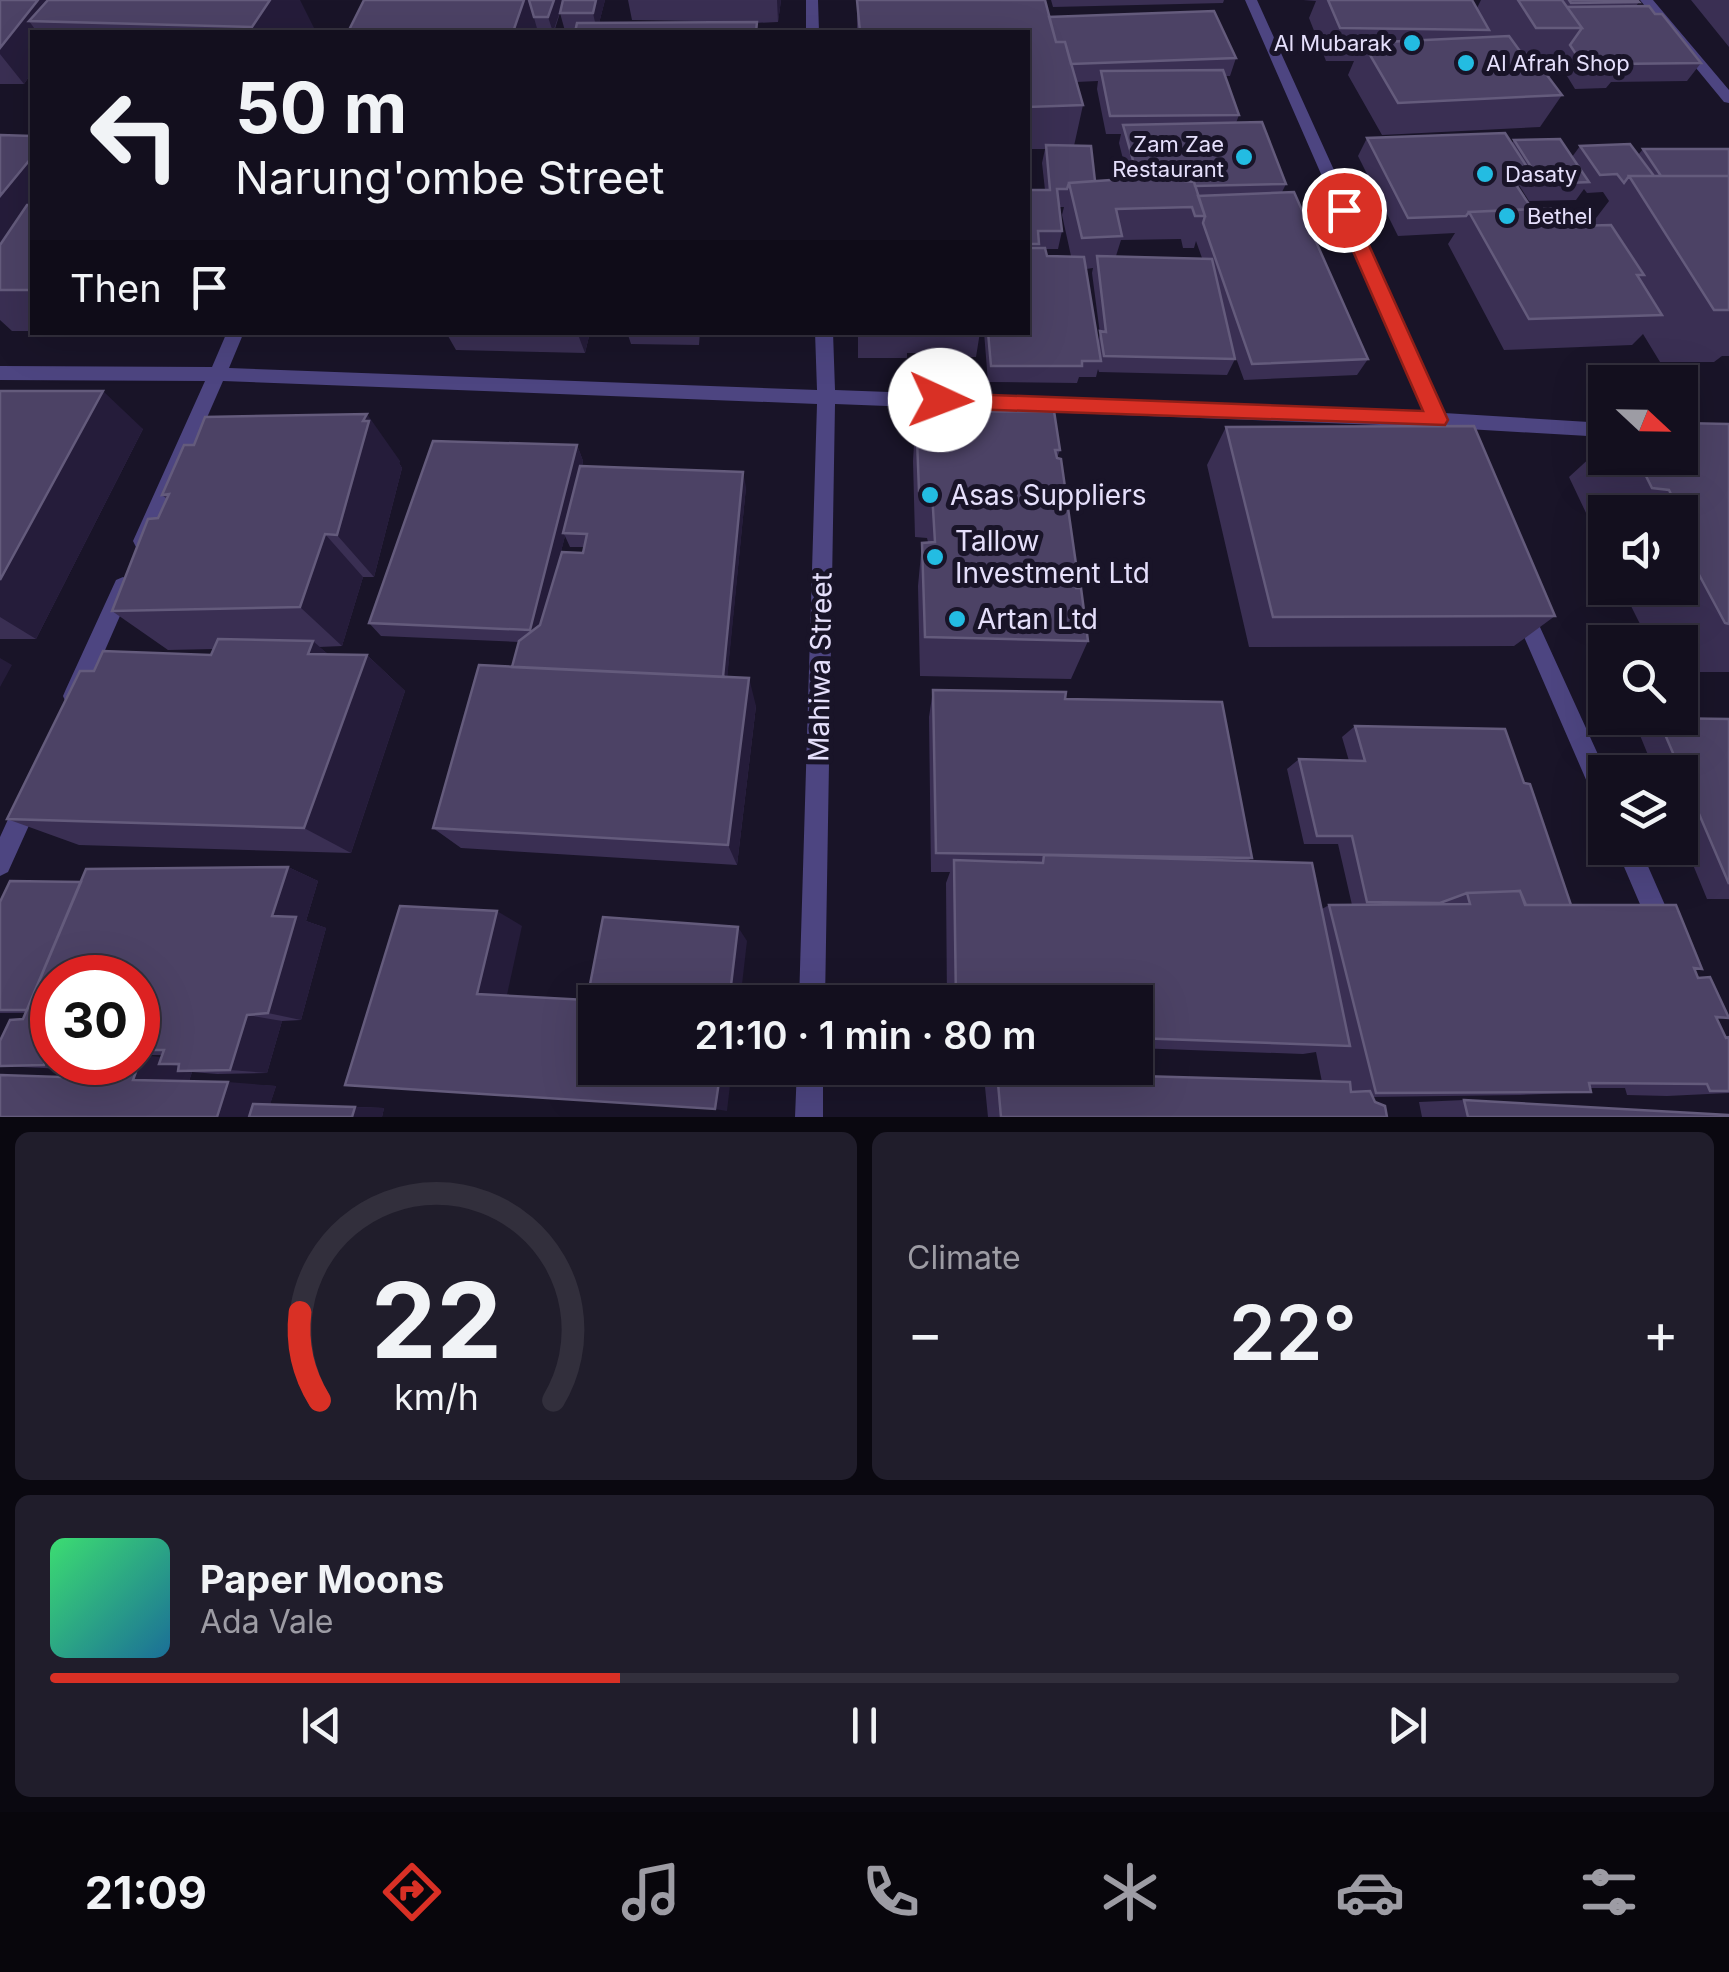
<!DOCTYPE html>
<meta charset="utf-8">
<style>
body{margin:0;font-family:Inter,sans-serif;background:#201d2b;color:#f1f3f6;height:100vh;display:flex;flex-direction:column;font-size:38px;white-space:nowrap}
*{box-sizing:border-box;margin:0}
p{font-size:32px;color:#9d9ca4}
.icon{flex:none;width:55px;height:55px;fill:none;stroke:currentColor;stroke-width:2;stroke-linecap:round;stroke-linejoin:round}
.map{position:relative;height:1117px;overflow:hidden}
.panel{display:flex;flex-direction:column;gap:15px;padding:15px;background:#0a0810;flex:1}
.panel>*{flex:none}
.banner{position:absolute;left:30px;top:30px;width:1000px;height:305px;border-radius:0px;box-shadow:0 10px 40px #0002,0 0 0 2px #322f3c;background:#130f1e;color:#f1f3f6;overflow:hidden}
.needle{width:65px;rotate:112deg}
.buttons{position:absolute;left:1588px;top:365px;display:grid;gap:20px}
.buttons a{display:grid;place-items:center;width:110px;height:110px;border-radius:0px;background:#130f1e;box-shadow:0 10px 40px #0002,0 0 0 2px #322f3c;font-size:50px}
.speed{position:absolute;left:30px;top:955px;display:flex;gap:20px;font-size:50px;font-weight:700;text-align:center}
.speed>*{display:grid;place-content:center;width:130px;height:130px;border-radius:50%;background:#130f1e;box-shadow:0 10px 40px #0002,0 0 0 2px #322f3c;line-height:1}
.speed .limit{border:15px solid #d22;background:#fff;color:#111}
.pin{position:absolute;display:grid;place-items:center;width:85px;height:85px;color:#fff;margin:-42px;border:5px solid #fff;border-radius:50%;box-shadow:0 2px 10px #0007}
.me{position:absolute;width:110px;margin:-55px;rotate:92deg;stroke-linejoin:round;filter:drop-shadow(0 0 8px #0008)}
.turn{display:flex;align-items:center;gap:35px;height:210px;padding:0 40px;font-size:45px}
.turn .icon{width:130px;height:130px;stroke-width:2.5}
.turn b{display:block;font-size:70px;line-height:85px}
.then{display:flex;align-items:center;height:95px;padding:0 40px;background:#0003;gap:20px;font-size:38px}
.big{font-size:75px;font-weight:600;line-height:1.1}
.panel .tile{flex:1;display:flex;flex-direction:column;justify-content:center;gap:15px;min-width:0;padding:0 35px;border-radius:15px;background:#201d2b}
.panel .dial{align-items:center;gap:0}
.dial svg{height:260px;overflow:visible;fill:none;stroke:#322f3c;stroke-width:7;stroke-linecap:round;text-anchor:middle}
.dial text{fill:#f1f3f6;stroke:none}
.song{display:flex;align-items:center;gap:30px}
.cover{width:120px;height:120px;border-radius:15px;background:linear-gradient(135deg,hsl(140 70% 55%),hsl(200 70% 35%))}
.played{height:10px;border-radius:5px;background:linear-gradient(90deg,#d93025 35%,#322f3c 35%)}
.keys{display:flex;justify-content:space-around;direction:ltr}
.heat{display:flex;justify-content:space-between;align-items:center;font-size:55px;direction:ltr}
.panel .tiles{flex:1;display:grid;gap:15px;grid-template-columns:1fr 1fr}
.tile:last-child{grid-column:span 2}
.trip{position:absolute;left:578px;top:985px;width:575px;height:100px;border-radius:0px;background:#130f1e;box-shadow:0 10px 40px #0002,0 0 0 2px #322f3c;font-weight:600;line-height:100px;text-align:center}
.tabs{display:flex;height:160px;justify-content:space-around;align-items:center;background:#08060c;color:#9d9ca4}
.tabs .icon{width:70px;height:70px}
.tabs .selected{color:#d93025}
.tabs b{font-size:45px;color:#f1f3f6}
.map>svg:first-child{display:block}
.lines{fill:none;stroke-linecap:round;stroke-linejoin:round}
.minor{fill:#4d4581;fill-rule:evenodd}
.wall{fill:#3a2f53;fill-rule:evenodd}
.shaded-wall{fill:#251c3a}
.building{fill:#4c4265;stroke:#645b7c;stroke-width:2.5}
.route{fill:#d93025;stroke:#8d1f18;stroke-width:2.5}
.poi-dot{fill:#23bce2;stroke:#191428;stroke-width:4}
.labels{text-anchor:middle;dominant-baseline:central;stroke-width:10;stroke-linejoin:round;paint-order:stroke}
.far-poi-label{font-size:22px;fill:#e5dffb;stroke:#191428;text-anchor:start}
.poi-label{font-size:28px;fill:#e5dffb;stroke:#191428;text-anchor:start}
.street-label{font-size:28px;fill:#e5dffb;stroke:#191428}
</style>
<div class="map">
<svg width="1729" height="1117" viewBox="0 0 1729 1117">
<rect width="100%" height="100%" fill="#191428"/>
<g class="lines">
<path class="minor" d="M806,0H818L819,32H806Z
M1245,0H1257L1444,413L1605,423V437L1450,428L1441,435L1435,433L1431,427L835,404L825,1002H799L817,404L223,381L153,541L150,547H136L133,541L205,381L0,380V366L212,367L227,332H244L229,368L817,390L815,332H833L835,390L1425,412Z
M1640,0H1653L1729,90V103L1724,102Z
M123,577L130,580L133,586L82,703L74,706L66,703L63,696L66,689L116,580Z
M1522,600L1529,603L1606,772L1605,808L1597,805L1512,609L1515,603Z
M28,790L36,793L40,801L8,872L0,876V837L20,793Z
M1616,848H1640L1675,928L1672,937L1663,940L1654,937Z
M797,1068H823V1117H795Z"/>
</g>
<path class="wall" d="M0,0L315,30L314,32H32V72L24,84H0Z
M364,0H605L599,23L754,22L632,20L628,0H781L778,22L565,31L560,13L554,32H348Z
M857,0L1049,17L1236,58L1230,76H1225L1239,115L1236,123L1286,184L1282,192L1368,359L1357,375L1244,380L1232,347L1235,359L1227,375L1099,372L1098,369L1096,377H1079L1077,383L988,382L984,332H1028V190H1045L1042,163L1045,149H1028V32H857ZM1098,81L1097,89L1106,134H1121L1119,143L1128,179L1095,181L1074,146L1083,105L1076,82ZM1059,207H1064L1062,215L1071,256H1047L1045,249H1058L1062,231ZM1181,239L1183,248H1194L1196,241L1202,258L1116,256L1121,240ZM1093,268L1092,273L1100,334L1098,341L1086,269Z
M1051,0H1224L1223,3L1053,7Z
M1303,0H1472L1477,8L1481,0H1637L1639,2L1636,6L1655,14L1701,63L1687,81L1611,82L1606,88L1575,89L1559,63L1549,78L1562,95L1540,127L1382,135L1348,75L1354,61H1326L1309,18L1316,1Z
M1691,0H1729V47Z
M0,135L32,136V331H12L0,320Z
M1367,138L1512,143L1514,140L1572,157L1580,146L1638,155L1643,149H1729V356H1722L1714,362H1660L1643,334L1632,345L1504,350L1448,244L1455,233L1398,236L1358,156ZM1519,185L1529,201L1576,200L1584,189L1587,193L1603,192L1609,201L1590,226H1575L1532,209L1518,187Z
M290,332H590L585,353L456,350L448,336Z
M627,332H700L699,345L631,344Z
M858,332H980L976,357H924V353H907V358H858Z
M0,391L143,429L36,639H0Z
M916,412L1060,450L1057,458L1078,578L1075,584L1088,641L1071,679L920,676L918,586L922,543L928,542L927,538L915,537L913,461Z
M1729,423V672H1680V642H1649L1627,598L1634,594L1632,588H1680V512H1605V535L1596,534L1569,477L1605,444V458H1680Z
M1226,427L1555,616L1514,646L1249,647L1207,465Z
M577,445L583,461L582,466L746,487L727,677L756,706L737,865L461,848L433,828L512,667L519,642L381,636L369,623ZM565,536L570,547H584L583,553L554,578Z
M400,461L399,463L402,468L374,577H363L342,646L319,647L328,654L367,655L405,691L351,853L79,845L7,819L94,671L211,655L214,649L168,650L112,611L167,499L162,495Z
M933,690L1065,699L1252,858L1247,861L1322,909L1329,905H1352L1338,844H1304L1287,769L1299,759L1349,761L1342,737L1355,726L1524,783L1571,905L1702,969L1695,970L1698,978L1729,1018L1717,1019L1725,1037L1729,1036V1093L1667,1096L1627,1095L1625,1088H1591V1092L1520,1095L1372,1097L1387,1117H988L984,1077L997,1072L1322,1082L1316,1052L1303,1054L1135,1048V1002H947L946,883L950,872H931L929,717Z
M1657,718L1729,719V899H1707L1680,833V772H1655L1637,728Z
M288,867L318,881L306,921L326,928L301,1020L282,1021L267,1073L217,1074L192,1072L189,1081L276,1086L270,1104L384,1108L382,1117H0L61,1077L65,1069L0,1066V1041L23,1019L26,1013H0V902L81,882ZM52,978H138V1055H162L161,1057L52,1062Z
M1464,1100L1729,1117H1422L1419,1102Z"/>
<path class="shaded-wall" d="M38,0H50L29,21L37,32H32V72L24,84L0,54V48Z
M266,0H300L315,30L314,32H255L252,27Z
M524,0H529L538,32H513Z
M554,0H564L553,32L548,17Z
M596,0H605L597,31L593,13Z
M777,0H781L778,22Z
M32,157V271L0,281V196Z
M577,332H590L585,353Z
M103,391L143,429L36,639L0,617V580Z
M367,414L400,461L399,463L402,468L374,577L337,535L363,421Z
M577,445L583,461L565,533H563L565,536L538,643L530,630Z
M743,472L746,487L726,691L722,679Z
M325,534L363,577L342,646L300,607Z
M313,641L355,678L308,654Z
M367,655L405,691L351,853L304,828Z
M0,658L12,665L0,687Z
M749,678L756,706L737,865L728,845Z
M288,867L318,881L306,921L326,928L301,1020L268,1013L272,916Z
M497,911L522,926L505,1004L477,994Z
M738,927L747,941L740,1002H729Z
M247,1015L282,1021L267,1073L230,1070Z
M142,1055L196,1061L179,1064H159L194,1067L178,1071L192,1072L188,1084L133,1080Z
M46,1059H52V1062L93,1063L91,1069L44,1065Z
M721,1068H732L727,1111L715,1109Z
M228,1082L276,1086L266,1117H217Z
M355,1107L384,1108L382,1117H352Z"/>
<path class="building" d="M0,0H38L0,48Z
M48,0H270L252,27L29,21Z
M364,0H524L513,32H348Z
M529,0H554L548,17H534Z
M563,0H596L593,13H560Z
M857,0H1045L1056,42H1065L1083,105L1028,107V32H860Z
M1328,0H1472L1489,30L1340,28Z
M1518,0H1562L1582,28H1536Z
M1569,0H1637L1639,2L1571,3Z
M1649,6L1655,14H1662L1701,63L1613,64L1618,71H1587L1570,45L1582,28L1567,7Z
M1214,11L1236,58L1071,64L1065,42H1056L1049,17Z
M757,22L756,32H575L577,23Z
M1509,36L1522,54H1531L1562,95L1398,103L1363,43Z
M1223,70L1239,115L1110,116L1101,71Z
M1262,122L1286,184L1195,186L1194,182L1185,181L1182,175L1138,178L1123,125Z
M1505,133L1529,170L1507,171L1532,209L1469,212L1466,216L1408,218L1367,138Z
M0,135L32,136V157L0,196Z
M1560,139L1589,182L1542,184L1514,140Z
M1630,144L1654,176H1629L1624,183L1617,174L1600,175L1580,146Z
M1046,145L1091,146L1095,181L1069,183L1067,189H1057L1062,231H1038L1039,244H1028V190H1050Z
M1643,149H1729V176H1661Z
M1182,175L1185,181L1194,182L1205,216H1195L1192,207L1116,209L1122,236L1082,238L1069,183Z
M1629,176H1729V310H1714Z
M1294,192L1368,359L1252,364L1203,223L1205,216L1198,196Z
M27,205H32V290H0V245Z
M1564,208L1575,226L1611,225L1644,275H1637L1662,315L1529,319L1469,212Z
M1028,248H1045L1047,256L1084,257L1101,361H1082V366H991L988,332H1028Z
M1097,256L1212,259L1235,359L1104,356L1100,331L1106,332Z
M0,391H103L0,580Z
M1054,411L1060,450H1055L1057,458L1061,459L1078,578H1074L1076,588H1081L1088,641L925,637L922,543L935,542L932,492L919,491L916,412Z
M367,414L363,421H369L337,535L325,534L300,607L112,611L148,519L158,518L169,494L162,495L184,445H194L205,417Z
M1680,423L1729,424V624L1725,623L1689,556L1697,551L1669,490L1652,488L1637,458H1680Z
M1474,426L1555,616L1273,617L1226,427Z
M433,441L577,445L530,630L369,623Z
M580,466L743,472L723,677L512,667L519,641L540,625L562,552L583,553L587,534L563,533Z
M218,639L313,641L308,654L367,655L304,828L7,819L80,671H94L103,651L211,655Z
M479,665L749,678L728,845L433,828Z
M933,690L1066,692L1065,699L1222,702L1252,858L936,853Z
M1658,718L1729,719V884Z
M1355,726L1505,729L1524,783L1530,784L1571,905H1525L1520,891L1467,893L1440,903L1367,902L1352,836H1317L1299,759L1365,761Z
M1044,855L1312,863L1350,1046L1135,1038V1002H956L954,860L1043,863Z
M288,867L272,916L296,917L268,1013L247,1015L230,1070L178,1071L179,1064H159L164,1050H138V978H52V1059H46L44,1065L0,1066V1041L10,1020L23,1019L86,869Z
M10,881L81,882L27,1010H0V902Z
M1520,891L1526,905H1676L1702,969L1694,968L1698,978L1710,977L1729,1018L1716,1017L1726,1038L1729,1037V1091H1710L1707,1084L1589,1083L1591,1092L1376,1093L1329,905L1470,904L1467,893Z
M400,906L497,911L477,994L587,1000L603,917L738,927L729,1002H595V1068H721L715,1109L345,1085Z
M138,1055H142L133,1080L228,1082L217,1117H0V1075L61,1077L68,1062H138Z
M997,1072L1350,1082L1351,1092L1370,1091L1375,1102L1385,1106L1387,1117H1001Z
M1464,1100L1729,1115V1117H1468Z
M253,1104L355,1107L352,1117H249Z"/>
<path class="route" d="M1344,204L1353,210L1448,420L1445,425L940,408L930,400L940,393L1423,411L1335,210Z"/>
<g class="poi-dot">
<circle cx="1412" cy="43" r="10"/>
<circle cx="1466" cy="63" r="10"/>
<circle cx="1244" cy="157" r="10"/>
<circle cx="1485" cy="174" r="10"/>
<circle cx="1507" cy="216" r="10"/>
<circle cx="930" cy="495" r="10"/>
<circle cx="935" cy="557" r="10"/>
<circle cx="957" cy="619" r="10"/>
</g>
<g class="labels">
<g class="far-poi-label">
<text x="1392" y="43" text-anchor="end">Al Mubarak</text>
<text x="1486" y="63">Al Afrah Shop</text>
<text x="1224" y="144" text-anchor="end">Zam Zae<tspan x="1224" dy="25">Restaurant</tspan></text>
<text x="1505" y="174">Dasaty</text>
<text x="1527" y="216">Bethel</text>
</g>
<g class="poi-label">
<text x="950" y="495">Asas Suppliers</text>
<text x="955" y="541">Tallow<tspan x="955" dy="32">Investment Ltd</tspan></text>
<text x="977" y="619">Artan Ltd</text>
</g>
<g class="street-label">
<text transform="translate(820 667) rotate(-89)">Mahiwa Street</text>
</g>
</g>
</svg>
<div class="buttons">
<a><svg class="needle" viewBox="-14 -14 28 28"><path d="M0-13l5 13h-10z" fill="#e53935"/><path d="M0 13l5-13h-10z" fill="#9d9ca4"/></svg></a>
<a><svg class="icon" aria-label="sound" viewBox="0 0 24 24"><path d="M4 9h4l5-4v14l-5-4H4zM17 9q2 3 0 6"/></svg></a>
<a><svg class="icon" aria-label="search" viewBox="0 0 24 24"><circle cx="10" cy="10" r="6"/><path d="M15 15l6 6"/></svg></a>
<a><svg class="icon" aria-label="layers" viewBox="0 0 24 24"><path d="M12 4l9 5-9 5-9-5zM3 14l9 5 9-5"/></svg></a>
</div>
<div class="speed"><div class="limit">30</div></div>
<div class="pin" style="left:1344px;top:210px;background:#d93025"><svg class="icon" aria-label="arrive" viewBox="0 0 24 24"><path d="M6 21V4h12l-3 4 3 4H6"/></svg></div>
<svg class="me" style="left:940px;top:400px" viewBox="-20 -20 40 40"><circle r="19" fill="#fff"/><path d="M0-13L10 11 0 6-10 11z" fill="#d93025"/></svg>
<div class="trip">21:10 · 1 min · 80 m</div>
<div class="banner">
<div class="turn"><svg class="icon" aria-label="left" viewBox="0 0 24 24"><path d="M17 20v-9H6M10 6l-5 5 5 5"/></svg><div><b>50 m</b>Narung'ombe Street</div></div>
<div class="then">Then<svg class="icon" aria-label="arrive" viewBox="0 0 24 24"><path d="M6 21V4h12l-3 4 3 4H6"/></svg></div>
</div>
</div>
<section class="panel">
<div class="tiles">
<div class="tile dial"><svg viewBox="0 0 100 80">
<path d="M14 69A42 42 0 1 1 86 69"/>
<path d="M14 69A42 42 0 0 1 8 42" stroke="#d93025"/>
<text x="50" y="56" font-size="32" font-weight="700">22</text>
<text x="50" y="72" font-size="11">km/h</text>
</svg></div>
<div class="tile"><p>Climate</p>
<div class="heat"><a>−</a><b class="big">22°</b><a>+</a></div>
</div>
<div class="tile">
<div class="song"><i class="cover"></i><div><b>Paper Moons</b><p>Ada Vale</p></div></div>
<div class="played"></div>
<div class="keys"><svg class="icon" aria-label="previous" viewBox="0 0 24 24"><path d="M18 5L8 12l10 7zM5 5v14"/></svg><svg class="icon" aria-label="pause" viewBox="0 0 24 24"><path d="M8 5v14M16 5v14"/></svg><svg class="icon" aria-label="next" viewBox="0 0 24 24"><path d="M6 5l10 7-10 7zM19 5v14"/></svg></div>
</div>
</div>
</section>
<nav class="tabs">
<b>21:09</b>
<svg class="icon selected" aria-label="directions" viewBox="0 0 24 24"><path d="M12 3l9 9-9 9-9-9zM9 14v-3h6M13 9l2 2-2 2"/></svg>
<svg class="icon" aria-label="music" viewBox="0 0 24 24"><path d="M9 18V5l10-2v13"/><circle cx="6" cy="18" r="3"/><circle cx="16" cy="16" r="3"/></svg>
<svg class="icon" aria-label="phone" viewBox="0 0 24 24"><path d="M5 4h4l2 5-3 2q2 4 5 5l2-3 5 2v4C11 20 4 13 5 4z"/></svg>
<svg class="icon" aria-label="climate" viewBox="0 0 24 24"><path d="M12 3v18M4 7l16 10M4 17L20 7"/></svg>
<svg class="icon" aria-label="car" viewBox="0 0 24 24"><path d="M5 17H2v-5l4-1 3-4h7l3 4 3 1v5h-3M9 17h6M6 11h13"/><circle cx="7" cy="17" r="2"/><circle cx="17" cy="17" r="2"/></svg>
<svg class="icon" aria-label="filters" viewBox="0 0 24 24"><path d="M4 7h16M4 17h16"/><circle cx="9" cy="7" r="2"/><circle cx="15" cy="17" r="2"/></svg>
</nav>
